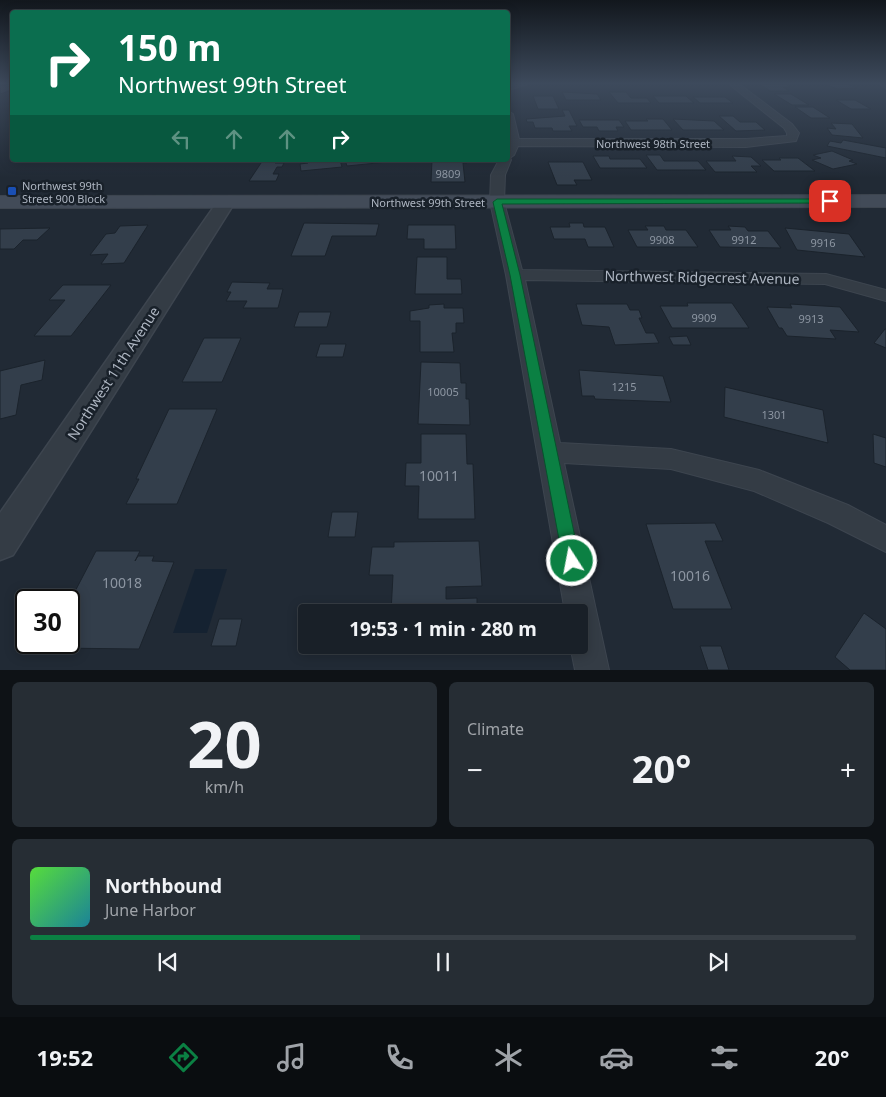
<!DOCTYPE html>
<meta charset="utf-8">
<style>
body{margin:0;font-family:"Noto Sans",sans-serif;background:#262d34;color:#f1f3f6;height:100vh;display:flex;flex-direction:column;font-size:19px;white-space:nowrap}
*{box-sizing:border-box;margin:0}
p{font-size:16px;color:#9fa3a8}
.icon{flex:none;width:28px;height:28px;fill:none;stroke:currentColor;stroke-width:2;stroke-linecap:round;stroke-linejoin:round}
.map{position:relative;height:670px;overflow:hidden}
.details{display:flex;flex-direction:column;gap:12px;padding:12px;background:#0e1216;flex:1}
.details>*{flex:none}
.guide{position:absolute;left:10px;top:10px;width:500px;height:152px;border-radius:5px;box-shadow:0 2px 12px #0003,0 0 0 1px #373e45;background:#0b6e4f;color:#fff;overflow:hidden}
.speed{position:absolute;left:15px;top:589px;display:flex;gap:10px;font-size:25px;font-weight:700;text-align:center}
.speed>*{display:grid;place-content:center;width:65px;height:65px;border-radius:50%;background:#192028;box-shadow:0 2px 12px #0003,0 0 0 1px #373e45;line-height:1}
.speed .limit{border:2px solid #111;border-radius:8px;background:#fff;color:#111}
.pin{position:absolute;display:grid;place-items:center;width:42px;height:42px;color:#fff;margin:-21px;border-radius:10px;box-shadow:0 2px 8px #0006}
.me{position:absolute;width:55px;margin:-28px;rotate:349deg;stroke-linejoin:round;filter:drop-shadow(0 0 4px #0008)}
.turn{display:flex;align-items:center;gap:18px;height:105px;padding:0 25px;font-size:22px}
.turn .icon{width:65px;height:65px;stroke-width:2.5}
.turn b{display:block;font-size:35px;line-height:42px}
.lanes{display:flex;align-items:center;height:48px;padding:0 25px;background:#0003;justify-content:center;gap:25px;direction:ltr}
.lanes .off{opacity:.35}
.big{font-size:38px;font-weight:700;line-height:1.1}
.details .widget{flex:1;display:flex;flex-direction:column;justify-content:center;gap:8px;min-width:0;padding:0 18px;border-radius:8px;background:#262d34}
.details .dial{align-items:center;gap:0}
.dial b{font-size:65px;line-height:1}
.song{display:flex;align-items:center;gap:15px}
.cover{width:60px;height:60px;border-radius:8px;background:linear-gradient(135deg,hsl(110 70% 55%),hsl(190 70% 35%))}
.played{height:5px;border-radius:2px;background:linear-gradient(90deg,#0b8043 40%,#373e45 40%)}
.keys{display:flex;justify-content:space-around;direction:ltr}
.heat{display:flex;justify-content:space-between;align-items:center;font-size:28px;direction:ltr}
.details .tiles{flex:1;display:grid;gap:12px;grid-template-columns:1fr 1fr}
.widget:last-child{grid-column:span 2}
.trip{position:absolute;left:298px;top:604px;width:290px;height:50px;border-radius:5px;background:#192028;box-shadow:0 2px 12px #0003,0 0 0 1px #373e45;font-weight:700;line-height:50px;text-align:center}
.tabs{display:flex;height:80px;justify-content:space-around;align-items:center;background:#0a0d10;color:#9fa3a8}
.tabs .icon{width:35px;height:35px}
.tabs .selected{color:#0b8043}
.tabs b{font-size:22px;color:#f1f3f6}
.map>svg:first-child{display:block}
.water{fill:#152231}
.building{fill:#333e4b;stroke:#1b232c}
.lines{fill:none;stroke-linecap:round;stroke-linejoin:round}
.minor-casing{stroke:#3d454f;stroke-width:2}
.tertiary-casing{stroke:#3d454f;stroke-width:3}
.secondary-casing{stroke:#3d454f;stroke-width:2}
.minor{fill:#343c45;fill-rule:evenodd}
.tertiary{fill:#343c45;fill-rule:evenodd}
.secondary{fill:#424b58;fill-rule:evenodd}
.route{fill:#0b8043;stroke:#07532c}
.transit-dot{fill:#1a4fb4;stroke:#19212a;stroke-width:2}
.labels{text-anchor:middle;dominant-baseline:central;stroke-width:5;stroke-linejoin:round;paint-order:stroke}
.far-street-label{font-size:11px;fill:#aeb6c2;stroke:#19212a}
.number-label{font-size:11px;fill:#8d96a2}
.far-poi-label{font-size:11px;fill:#aeb6c2;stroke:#19212a;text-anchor:start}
.street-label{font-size:14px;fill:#aeb6c2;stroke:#19212a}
.near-number-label{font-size:14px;fill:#8d96a2}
</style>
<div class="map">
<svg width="886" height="670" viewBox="0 0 886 670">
<rect width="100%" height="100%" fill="#212a35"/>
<path class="water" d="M195,569H227L207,633H173Z"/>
<path class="building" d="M12,84V90L0,94V86Z
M760,84H786L790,87H783L789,91H770Z
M816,84H847L857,88L838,89L827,85Z
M562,92L597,94L601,100H566Z
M609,92H626L631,98H647L651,103H618Z
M774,94H791L809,105H792Z
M533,96H553L559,109H538Z
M653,96H686L694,103H659Z
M693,97H725L733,103H700Z
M836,100H855L871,109H851Z
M795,107H813L830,118H811Z
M562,110H569L577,126H569L572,131H553L552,128H535L533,122H527L526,119L565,116Z
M719,116H733L740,122H756L765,130L736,131Z
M646,119H663L672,130H631L625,121H648Z
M673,119L714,121L724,130H683Z
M579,120H619L624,127H616L618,131H599L597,127H583Z
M831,123L852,124L863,138L832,135L827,128L836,129Z
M843,140L886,148V158L827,146L830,141L841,143Z
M832,151L853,160L849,161L857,164L833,169L812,160L821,158L813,155Z
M646,155H660L664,161H698L706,170H657Z
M593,156H609L610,159H640L647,168H600Z
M732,156L751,157L761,166H751L757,172H715L706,161H736Z
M779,158H798L815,171H774L762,160H781Z
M263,160H276L275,163H284L282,167H277L273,174H279L276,181H249Z
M340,160L342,167L301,171L300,164L308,163V161Z
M345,160H386L387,162L347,166Z
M432,160H467V163H463L465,182H431Z
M548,162H583L592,180H574L577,185H557Z
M304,223L379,224L376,236H332L325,256H291Z
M569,223H583L584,227H605L614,247H588L585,239H554L550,227H570Z
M148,225L124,263L101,264L108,254L90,255L106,234L115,233L120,226Z
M408,225H455L456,249H424V239H407Z
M645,226H664L666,230H686L698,247H637L628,230H648Z
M728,226L745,227L748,231H768L781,248L720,247L709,230H731Z
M50,228L37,240H23L14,249H0V229Z
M785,228L849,234L865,257L797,250Z
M417,257H447V279H461L462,294H415Z
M232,282L270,283L267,289H283L278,308H243L247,301H226L231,292H227Z
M63,285H111L71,336H34L65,300H49Z
M687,303H732L749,328H672L660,306H688Z
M444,304V308H463L464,323H456V333H452L454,352H420V321H410V311L429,308V305Z
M576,304H627L630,310H639L642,318H639L646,333H654L659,343L615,345L609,327L582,325Z
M790,304L840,307L859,332L830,330L836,339L787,336L782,328H779L767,307L792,308Z
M299,312H331L327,327H294Z
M885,329H886V348L874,343Z
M687,336L691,345H673L669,337Z
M204,338H241L222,382H182Z
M320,344H346L343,357H316Z
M45,360L42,380L21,385L16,415L0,419V371Z
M421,362L460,363L461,383H466V399H469L470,425L418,424Z
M579,370L663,376L671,402L595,399L594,396H582Z
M725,387L823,410L828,443L724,417Z
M169,409H217L177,504H126L139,479H136Z
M421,434H466L467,464H473L475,519H418L419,486H405L406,463H421Z
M873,434L886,438V467L874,463Z
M332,512H358L355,537H328Z
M715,523L723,541H705L732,609H673L646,524Z
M479,541L482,586L446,587V599L477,598V612H391L393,575H369L372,547H394V542Z
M96,551H140L135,561L138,556H154L152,561L174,562L139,649L54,648L57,642H69V619L76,605H69V603Z
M864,613L886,629V670H850L835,657Z
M219,619H242L236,646H211Z
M389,645H479V652L389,654Z
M700,646H721L729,670H708Z"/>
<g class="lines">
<g class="minor-casing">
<path id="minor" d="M508,84H528L508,90Z
M729,84H739L792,124L799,133L796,141L746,147L518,146L514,155L510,158L511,160L505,175L504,202L522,270L826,274L886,290V301L825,284L525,280L560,443L671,449L759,470L848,505L886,525V552L828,523L754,491L671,469L564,463L609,670H575L570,645H579V612H565L506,275L490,202L491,175L499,160H508V111L513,114L519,139H746L787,136V133L784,128Z
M879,84H886V88Z"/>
</g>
<g class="tertiary-casing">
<path id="tertiary" d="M226,197L232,198L235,202L13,555L0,560V513L220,198Z"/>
</g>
<g class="secondary-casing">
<path id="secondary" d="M886,195V207L0,208V196Z"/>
</g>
<use href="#minor" class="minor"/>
<use href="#tertiary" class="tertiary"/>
<use href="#secondary" class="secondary"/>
</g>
<linearGradient id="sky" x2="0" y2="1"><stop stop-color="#12171d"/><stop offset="0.47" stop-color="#3d4a5c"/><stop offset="1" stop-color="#3d4a5c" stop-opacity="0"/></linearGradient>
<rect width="886" height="178" fill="url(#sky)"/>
<path class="route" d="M497,199H830L834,201L830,203L502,204L520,275L580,561L577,567L572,569L566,567L563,561L510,275L493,202Z"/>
<rect class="transit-dot" x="7" y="186" width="10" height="10" rx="2.5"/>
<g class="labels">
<g class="far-street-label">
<text x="653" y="143">Northwest 98th Street</text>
<text x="428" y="202">Northwest 99th Street</text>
</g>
<g class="number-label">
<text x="448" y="173">9809</text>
<text x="662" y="239">9908</text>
<text x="744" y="239">9912</text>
<text x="823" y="242">9916</text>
<text x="704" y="317">9909</text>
<text x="811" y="318">9913</text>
<text x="624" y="386">1215</text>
<text x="443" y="391">10005</text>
<text x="774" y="414">1301</text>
</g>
<g class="far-poi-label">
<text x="22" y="185">Northwest 99th<tspan x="22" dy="13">Street 900 Block</tspan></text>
</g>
<g class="street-label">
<text transform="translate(702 277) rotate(1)">Northwest Ridgecrest Avenue</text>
<text transform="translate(113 373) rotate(-57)">Northwest 11th Avenue</text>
</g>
<g class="near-number-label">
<text x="439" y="475">10011</text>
<text x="690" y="575">10016</text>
<text x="122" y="582">10018</text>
</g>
</g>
</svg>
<div class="speed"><div class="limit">30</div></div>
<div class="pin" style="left:830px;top:201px;background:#d93025"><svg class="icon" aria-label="arrive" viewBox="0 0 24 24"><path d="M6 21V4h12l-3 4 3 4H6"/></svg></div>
<svg class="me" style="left:572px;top:561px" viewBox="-20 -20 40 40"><circle r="17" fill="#0b8043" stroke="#fff" stroke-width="3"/><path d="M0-11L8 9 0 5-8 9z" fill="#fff"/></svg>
<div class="trip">19:53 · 1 min · 280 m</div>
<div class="guide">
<div class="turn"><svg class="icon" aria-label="right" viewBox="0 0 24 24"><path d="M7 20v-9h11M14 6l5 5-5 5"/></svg><div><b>150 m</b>Northwest 99th Street</div></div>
<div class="lanes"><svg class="icon off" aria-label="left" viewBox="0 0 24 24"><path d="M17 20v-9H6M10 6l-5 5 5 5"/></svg><svg class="icon off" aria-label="ahead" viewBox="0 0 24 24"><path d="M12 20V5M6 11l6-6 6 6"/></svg><svg class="icon off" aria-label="ahead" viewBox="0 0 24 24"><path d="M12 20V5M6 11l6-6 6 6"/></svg><svg class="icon" aria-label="right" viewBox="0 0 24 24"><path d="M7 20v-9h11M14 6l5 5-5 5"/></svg></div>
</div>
</div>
<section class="details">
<div class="tiles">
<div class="widget dial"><b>20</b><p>km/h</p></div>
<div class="widget"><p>Climate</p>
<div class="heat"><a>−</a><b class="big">20°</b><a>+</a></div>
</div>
<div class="widget">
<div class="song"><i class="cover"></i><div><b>Northbound</b><p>June Harbor</p></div></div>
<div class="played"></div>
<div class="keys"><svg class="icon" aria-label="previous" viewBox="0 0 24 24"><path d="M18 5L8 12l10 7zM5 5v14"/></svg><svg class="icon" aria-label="pause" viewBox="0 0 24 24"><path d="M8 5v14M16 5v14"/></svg><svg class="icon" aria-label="next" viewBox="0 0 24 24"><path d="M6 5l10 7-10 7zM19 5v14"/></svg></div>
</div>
</div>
</section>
<nav class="tabs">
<b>19:52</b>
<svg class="icon selected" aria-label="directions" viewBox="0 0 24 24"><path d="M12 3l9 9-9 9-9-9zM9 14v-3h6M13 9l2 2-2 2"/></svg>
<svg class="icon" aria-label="music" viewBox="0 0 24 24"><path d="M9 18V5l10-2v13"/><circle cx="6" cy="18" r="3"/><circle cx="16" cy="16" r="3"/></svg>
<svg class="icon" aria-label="phone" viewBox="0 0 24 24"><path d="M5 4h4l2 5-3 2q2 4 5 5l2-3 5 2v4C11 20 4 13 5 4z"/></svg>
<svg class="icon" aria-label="climate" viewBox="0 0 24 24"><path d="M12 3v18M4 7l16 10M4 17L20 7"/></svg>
<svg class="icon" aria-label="car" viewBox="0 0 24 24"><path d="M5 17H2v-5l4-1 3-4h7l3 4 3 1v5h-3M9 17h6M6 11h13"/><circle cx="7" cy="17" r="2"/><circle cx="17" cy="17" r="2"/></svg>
<svg class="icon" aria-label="filters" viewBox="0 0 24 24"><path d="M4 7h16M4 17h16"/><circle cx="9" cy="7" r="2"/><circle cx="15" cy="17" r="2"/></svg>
<b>20°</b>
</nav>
